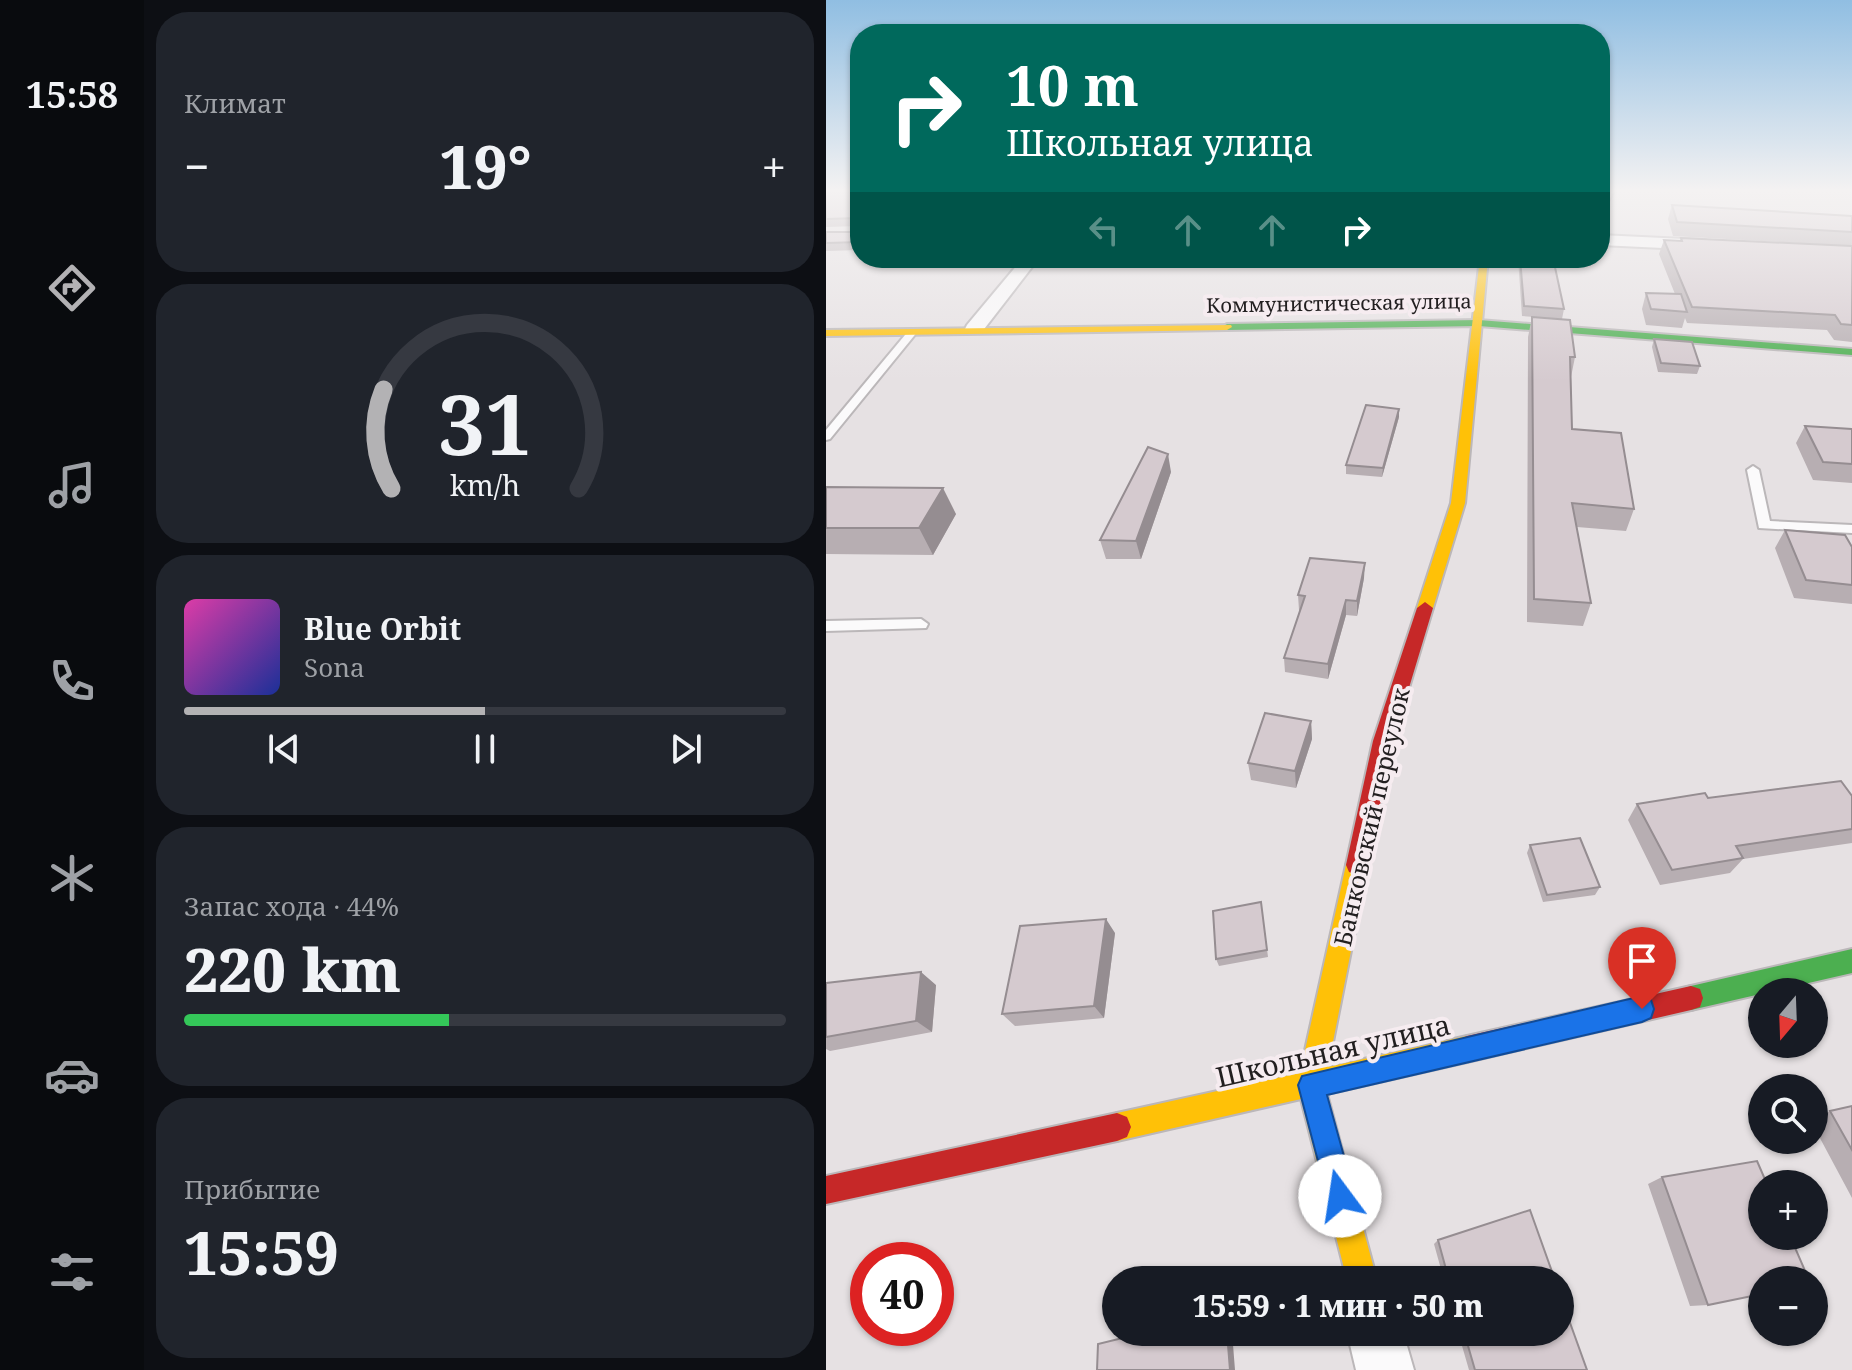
<!DOCTYPE html>
<html lang="ru">
<meta charset="utf-8">
<style>
body{margin:0;font-family:"Noto Serif",serif;background:#20242c;color:#f1f3f6;height:100vh;display:flex;flex-direction:column;font-size:30px;white-space:nowrap}
*{box-sizing:border-box;margin:0}
p{font-size:26px;color:#9ea1a6}
.icon{flex:none;width:44px;height:44px;fill:none;stroke:currentColor;stroke-width:2;stroke-linecap:round;stroke-linejoin:round}
.map{position:relative;flex:1;overflow:hidden}
.drawer{display:flex;flex-direction:column;gap:12px;padding:12px;background:#0d0f14;width:682px}
.drawer>*{flex:none}
.guide{position:absolute;left:24px;top:24px;width:760px;height:244px;border-radius:32px;box-shadow:0 2px 6px #0004;background:#00695c;color:#fff;overflow:hidden}
.needle{width:52px;rotate:199deg}
.tools{position:absolute;left:922px;top:978px;display:grid;gap:16px}
.tools a{display:grid;place-items:center;width:80px;height:80px;border-radius:50%;background:#171b24;box-shadow:0 2px 6px #0004;font-size:40px}
.speed{position:absolute;left:24px;top:1242px;display:flex;gap:16px;font-size:40px;font-weight:700;text-align:center}
.speed>*{display:grid;place-content:center;width:104px;height:104px;border-radius:50%;background:#171b24;box-shadow:0 2px 6px #0004;line-height:1}
.speed .limit{border:12px solid #d22;background:#fff;color:#111}
.pin{position:absolute;display:grid;place-items:center;width:68px;height:68px;color:#fff;margin:-82px -34px;border-radius:50% 50% 50% 0;rotate:-45deg;box-shadow:0 0 8px #0007}
.pin .icon{rotate:45deg}
.me{position:absolute;width:88px;margin:-44px;rotate:346deg;stroke-linejoin:round;filter:drop-shadow(0 0 6px #0008)}
.turn{display:flex;align-items:center;gap:28px;height:168px;padding:0 24px;font-size:36px}
.turn .icon{width:104px;height:104px;stroke-width:2.5}
.turn b{display:block;font-size:56px;line-height:68px}
.lanes{display:flex;align-items:center;height:76px;padding:0 24px;background:#0003;justify-content:center;gap:40px;direction:ltr}
.lanes .off{opacity:.35}
.big{font-size:60px;font-weight:800;line-height:1.1}
.drawer .widget{flex:1;display:flex;flex-direction:column;justify-content:center;gap:12px;min-width:0;padding:0 28px;border-radius:32px;background:#20242c}
.drawer .dial{align-items:center;gap:0}
.dial svg{height:208px;overflow:visible;fill:none;stroke:#363941;stroke-width:7;stroke-linecap:round;text-anchor:middle}
.dial text{fill:#f1f3f6;stroke:none}
.song{display:flex;align-items:center;gap:24px}
.cover{width:96px;height:96px;border-radius:12px;background:linear-gradient(135deg,hsl(320 70% 55%),hsl(230 70% 35%))}
.played{height:8px;border-radius:4px;background:linear-gradient(90deg,#b3b2b4 50%,#363941 50%)}
.keys{display:flex;justify-content:space-around;direction:ltr}
.heat{display:flex;justify-content:space-between;align-items:center;font-size:44px;direction:ltr}
.charge{height:12px;border-radius:6px;background:linear-gradient(90deg,#34c759 44%,#363941 0)}
.trip{position:absolute;left:276px;top:1266px;width:472px;height:80px;border-radius:40px;background:#171b24;box-shadow:0 2px 6px #0004;font-weight:800;line-height:80px;text-align:center}
main{display:flex;flex:1;min-height:0}
.menu{display:flex;flex-direction:column;width:144px;justify-content:space-around;align-items:center;background:#090b0e;color:#9ea1a6}
.menu .icon{width:56px;height:56px}
.menu .selected{color:#b3b2b4}
.menu b{font-size:36px;color:#f1f3f6}
.map>svg:first-child{display:block}
.lines{fill:none;stroke-linecap:round;stroke-linejoin:round}
.lane-casing{stroke:#bbb7b9;stroke-width:4}
.street-casing{stroke:#bbb7b9;stroke-width:4}
.fast-casing{stroke:#bbb7b9;stroke-width:4}
.slow-casing{stroke:#bbb7b9;stroke-width:4}
.jam-casing{stroke:#bbb7b9;stroke-width:4}
.lane{fill:#fbfafb;fill-rule:evenodd}
.street{fill:#fbfafb;fill-rule:evenodd}
.fast{fill:#4caf50;fill-rule:evenodd}
.slow{fill:#ffc107;fill-rule:evenodd}
.jam{fill:#c62828;fill-rule:evenodd}
.wall{fill:#b7aeb2}
.shaded-wall{fill:#958d91}
.building{fill:#d5cacf;stroke:#958d91;stroke-width:2}
.route{fill:#1a73e8;stroke:#114b97;stroke-width:2}
.labels{text-anchor:middle;dominant-baseline:central;stroke-width:8;stroke-linejoin:round;paint-order:stroke}
.far-street-label{font-size:20px;fill:#221f20;stroke:#f6ecf0}
.street-label{font-size:24px;fill:#221f20;stroke:#f6ecf0}
.near-street-label{font-size:28px;fill:#221f20;stroke:#f6ecf0}
</style>
<main>
<nav class="menu">
<b>15:58</b>
<svg class="icon selected" aria-label="directions" viewBox="0 0 24 24"><path d="M12 3l9 9-9 9-9-9zM9 14v-3h6M13 9l2 2-2 2"/></svg>
<svg class="icon" aria-label="music" viewBox="0 0 24 24"><path d="M9 18V5l10-2v13"/><circle cx="6" cy="18" r="3"/><circle cx="16" cy="16" r="3"/></svg>
<svg class="icon" aria-label="phone" viewBox="0 0 24 24"><path d="M5 4h4l2 5-3 2q2 4 5 5l2-3 5 2v4C11 20 4 13 5 4z"/></svg>
<svg class="icon" aria-label="climate" viewBox="0 0 24 24"><path d="M12 3v18M4 7l16 10M4 17L20 7"/></svg>
<svg class="icon" aria-label="car" viewBox="0 0 24 24"><path d="M5 17H2v-5l4-1 3-4h7l3 4 3 1v5h-3M9 17h6M6 11h13"/><circle cx="7" cy="17" r="2"/><circle cx="17" cy="17" r="2"/></svg>
<svg class="icon" aria-label="filters" viewBox="0 0 24 24"><path d="M4 7h16M4 17h16"/><circle cx="9" cy="7" r="2"/><circle cx="15" cy="17" r="2"/></svg>
</nav>
<section class="drawer">
<div class="widget"><p>Климат</p>
<div class="heat"><a>−</a><b class="big">19°</b><a>+</a></div>
</div>
<div class="widget dial"><svg viewBox="0 0 100 80">
<path d="M14 69A42 42 0 1 1 86 69"/>
<path d="M14 69A42 42 0 0 1 11 31" stroke="#b3b2b4"/>
<text x="50" y="56" font-size="32" font-weight="700">31</text>
<text x="50" y="72" font-size="11">km/h</text>
</svg></div>
<div class="widget">
<div class="song"><i class="cover"></i><div><b>Blue Orbit</b><p>Sona</p></div></div>
<div class="played"></div>
<div class="keys"><svg class="icon" aria-label="previous" viewBox="0 0 24 24"><path d="M18 5L8 12l10 7zM5 5v14"/></svg><svg class="icon" aria-label="pause" viewBox="0 0 24 24"><path d="M8 5v14M16 5v14"/></svg><svg class="icon" aria-label="next" viewBox="0 0 24 24"><path d="M6 5l10 7-10 7zM19 5v14"/></svg></div>
</div>
<div class="widget"><p>Запас хода · 44%</p><b class="big">220 km</b><div class="charge"></div></div>
<div class="widget"><p>Прибытие</p><b class="big">15:59</b></div>
</section>
<div class="map">
<svg width="1026" height="1370" viewBox="0 0 1026 1370">
<rect width="100%" height="100%" fill="#e6e1e3"/>
<g class="lines">
<g class="lane-casing">
<path id="lane" d="M84,329L92,331L4,439L0,440V430Z
M927,466L933,470L944,521L1026,525V533L933,528L921,470Z
M95,619L102,624L100,628L0,631V621Z"/>
</g>
<g class="street-casing">
<path id="street" d="M775,189H789L779,207L774,208Z
M774,235L879,240L887,245L879,250L774,245Z
M197,258H213L155,333H141L139,329L141,325Z
M521,1332H577L588,1370H530Z"/>
</g>
<g class="fast-casing">
<path id="fast" d="M653,320L1026,349V355L653,326L401,330L396,327L401,324Z
M1026,949V973L865,1010L856,1007L853,998L856,989L865,986Z"/>
</g>
<g class="slow-casing">
<path id="slow" d="M654,258H662L639,503L607,608L599,614L591,608L625,503Z
M405,325L406,327L401,330L0,336V330Z
M531,855L539,858L542,865L502,1067L641,1036L650,1040L654,1049L650,1058L641,1062L501,1094L551,1280H521L475,1099L291,1141L281,1137L277,1127L281,1117L291,1113L474,1073L520,865L523,858Z"/>
</g>
<g class="jam-casing">
<path id="jam" d="M599,602L607,608L567,741L542,865L539,872L531,875L523,872L520,865L547,741L591,608Z
M865,986L874,989L877,998L874,1007L865,1010L641,1062L632,1058L628,1049L632,1040L641,1036Z
M291,1113L301,1117L305,1127L301,1137L291,1141L0,1204V1176Z"/>
</g>
<use href="#lane" class="lane"/>
<use href="#street" class="street"/>
<use href="#fast" class="fast"/>
<use href="#slow" class="slow"/>
<use href="#jam" class="jam"/>
</g>
<path class="wall" d="M0,189H34V250L0,251V232H30L33,229V226L0,227Z
M846,205L1026,216V246L847,236L842,219Z
M855,238L1026,246V342L1008,340L1001,330L861,323L859,318L856,328L820,325L816,309L820,293L849,294L833,254L838,240L854,241Z
M692,258H727L738,309L736,319L696,316Z
M706,317L749,357L745,377L746,429L808,509L800,531L751,527L765,603L757,626L701,622L702,337Z
M828,339L874,366L871,374L832,372L826,347Z
M573,417L556,477L520,474V465Z
M979,426L1026,429V483L987,480L970,443Z
M345,472L315,559H280L274,540Z
M0,487L130,514L107,555L0,554Z
M959,530L1026,547V604L968,598L949,548Z
M538,578L531,616L520,615L502,679L459,672L458,658L474,610H473L472,595Z
M485,721L486,739L470,788L425,780L422,763Z
M1026,796V843L917,859L904,873L834,885L802,820L811,804L882,798Z
M704,845L774,887L769,895L717,902L701,853Z
M435,902L442,957L393,966L390,959Z
M289,933L278,1018L189,1026L176,1014Z
M0,983L110,985L106,1032L4,1051L0,1049Z
M1026,1106V1198L988,1127V1118L1004,1111Z
M836,1177L882,1305L864,1306L822,1184Z
M612,1240L729,1280H618L608,1244Z
M632,1332H734L761,1370H643Z"/>
<path class="shaded-wall" d="M573,409V417L556,477L557,468Z
M342,454L345,472L315,559L310,541Z
M117,488L130,514L107,555L93,528Z
M539,563L538,578L531,616V601Z
M520,600V615L502,679V664Z
M485,721L486,739L470,788L469,771Z
M280,919L289,933L278,1018L268,1006Z
M95,972L110,985L106,1032L90,1021Z
M401,1332H406L409,1370H404Z"/>
<path class="building" d="M0,189H34V242L0,243V232H30L33,229L31,218L0,219Z
M846,205L1026,216V232L851,222Z
M855,238L1026,246V325L1015,324L1009,315L866,307L838,240L856,241Z
M694,258H727L738,309L698,306Z
M820,293L855,294L861,312L825,309Z
M706,317L744,320L749,357H744L746,429L795,433L808,509L746,503L765,603L708,599Z
M828,339L866,342L874,366L835,363Z
M540,405L573,409L557,468L520,465Z
M979,426L1026,429V464L997,462Z
M322,447L342,454L310,541L274,540Z
M0,487L117,488L93,528H0Z
M959,530L1019,535L1026,547V585L980,580Z
M484,558L539,563L531,601L520,600L502,664L458,658L479,596L472,595Z
M439,713L485,721L469,771L422,763Z
M1015,781L1026,796V829L910,846L917,858L846,870L811,804L879,793L882,798Z
M754,838L774,887L721,895L704,845Z
M435,902L441,950L390,959L387,911Z
M280,919L268,1006L176,1014L194,926Z
M95,972L90,1021L0,1037V983Z
M1026,1106V1150L1004,1111Z
M931,1161L941,1184H936V1236H964L983,1280H936V1294L882,1305L836,1177Z
M704,1210L729,1280H623L612,1240Z
M734,1295L761,1370H649L638,1332H734Z
M321,1332H401L404,1370H271L272,1344Z"/>
<linearGradient id="sky" x2="0" y2="1"><stop stop-color="#90bee2"/><stop offset="0.5" stop-color="#f4f2f2"/><stop offset="1" stop-color="#f4f2f2" stop-opacity="0"/></linearGradient>
<rect width="1026" height="381" fill="url(#sky)"/>
<path class="route" d="M816,996L825,1000L828,1009L825,1018L816,1022L501,1095L529,1196L524,1207L514,1211L504,1207L472,1085L476,1076Z"/>
<g class="labels">
<g class="far-street-label">
<text transform="translate(513 303) rotate(-1)">Коммунистическая улица</text>
</g>
<g class="street-label">
<text transform="translate(545 817) rotate(-77)">Банковский переулок</text>
</g>
<g class="near-street-label">
<text transform="translate(507 1050) rotate(-13)">Школьная улица</text>
</g>
</g>
</svg>
<div class="tools">
<a><svg class="needle" viewBox="-14 -14 28 28"><path d="M0-13l5 13h-10z" fill="#e53935"/><path d="M0 13l5-13h-10z" fill="#9ea1a6"/></svg></a>
<a><svg class="icon" aria-label="search" viewBox="0 0 24 24"><circle cx="10" cy="10" r="6"/><path d="M15 15l6 6"/></svg></a>
<a>+</a>
<a>−</a>
</div>
<div class="speed"><div class="limit">40</div></div>
<div class="pin" style="left:816px;top:1009px;background:#d93025"><svg class="icon" aria-label="arrive" viewBox="0 0 24 24"><path d="M6 21V4h12l-3 4 3 4H6"/></svg></div>
<svg class="me" style="left:514px;top:1196px" viewBox="-20 -20 40 40"><circle r="19" fill="#fff"/><path d="M0-13L10 11 0 6-10 11z" fill="#1a73e8"/></svg>
<div class="trip">15:59 · 1 мин · 50 m</div>
<div class="guide">
<div class="turn"><svg class="icon" aria-label="right" viewBox="0 0 24 24"><path d="M7 20v-9h11M14 6l5 5-5 5"/></svg><div><b>10 m</b>Школьная улица</div></div>
<div class="lanes"><svg class="icon off" aria-label="left" viewBox="0 0 24 24"><path d="M17 20v-9H6M10 6l-5 5 5 5"/></svg><svg class="icon off" aria-label="ahead" viewBox="0 0 24 24"><path d="M12 20V5M6 11l6-6 6 6"/></svg><svg class="icon off" aria-label="ahead" viewBox="0 0 24 24"><path d="M12 20V5M6 11l6-6 6 6"/></svg><svg class="icon" aria-label="right" viewBox="0 0 24 24"><path d="M7 20v-9h11M14 6l5 5-5 5"/></svg></div>
</div>
</div>
</main>
